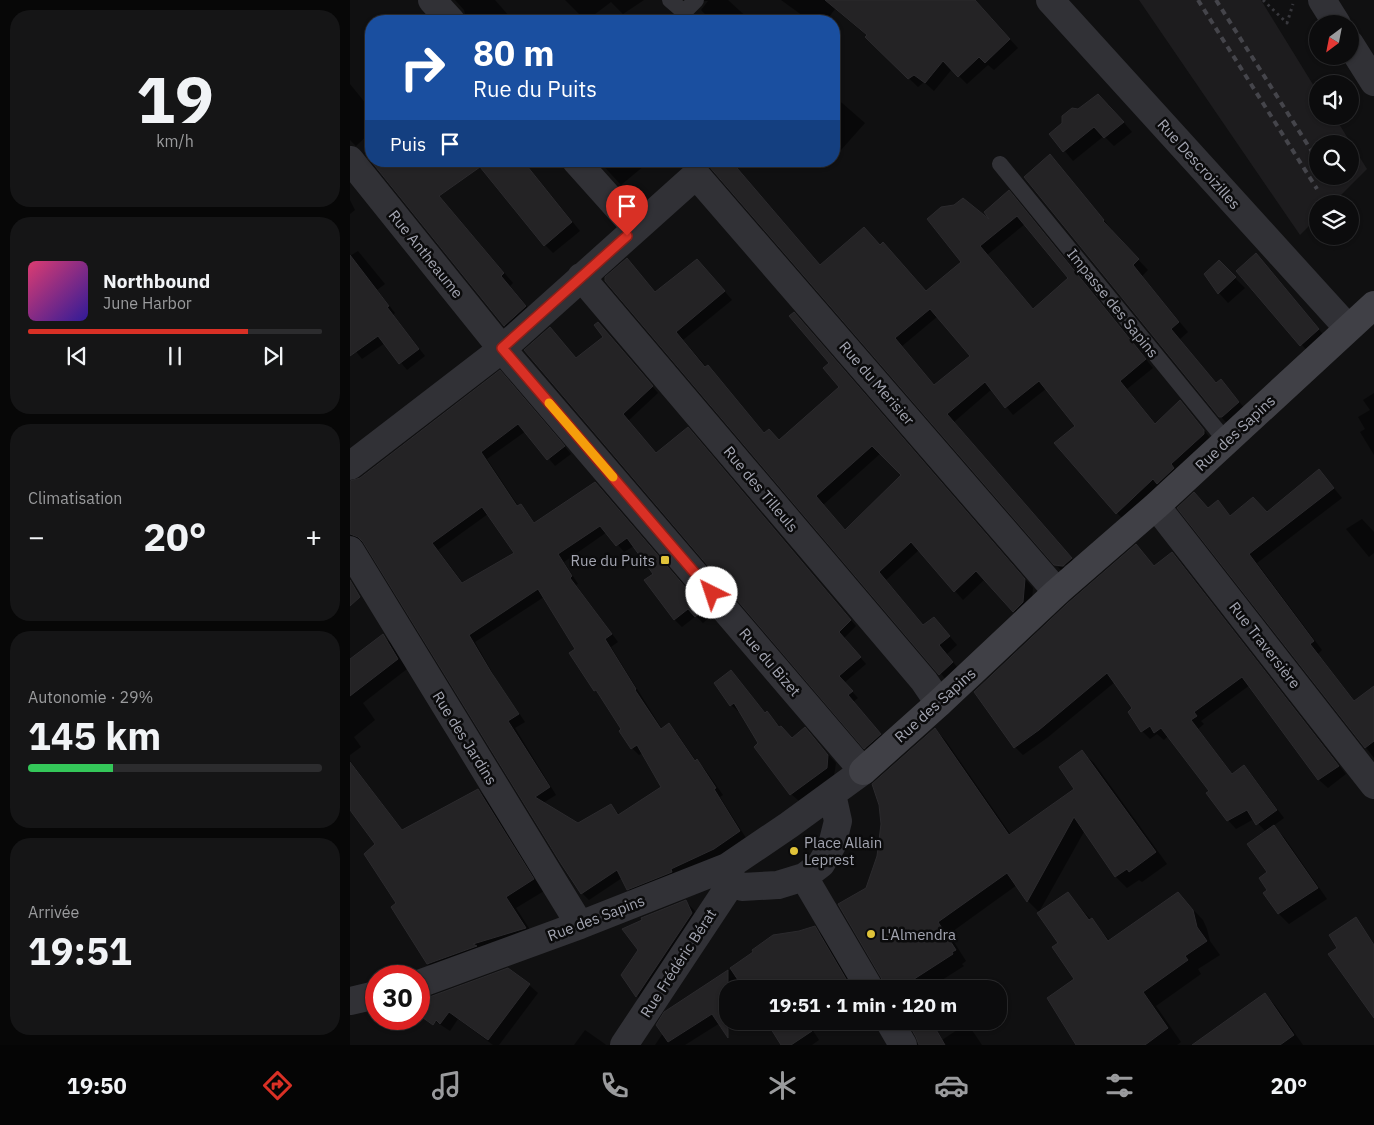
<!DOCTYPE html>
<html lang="fr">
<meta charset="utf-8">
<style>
body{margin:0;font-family:"IBM Plex Sans",sans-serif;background:#151516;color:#f1f3f6;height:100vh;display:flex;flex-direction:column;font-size:19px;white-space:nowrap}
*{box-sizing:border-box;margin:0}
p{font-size:16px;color:#9a9b9d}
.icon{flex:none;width:28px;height:28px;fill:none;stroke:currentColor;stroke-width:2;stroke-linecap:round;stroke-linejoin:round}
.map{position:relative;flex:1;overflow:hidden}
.sheet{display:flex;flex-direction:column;gap:10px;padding:10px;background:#070707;width:350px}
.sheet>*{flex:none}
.guide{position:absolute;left:15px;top:15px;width:475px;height:152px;border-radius:20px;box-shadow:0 1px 4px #0004,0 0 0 1px #2c2c2e;background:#1a4fa0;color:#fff;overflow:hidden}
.needle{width:32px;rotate:212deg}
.tools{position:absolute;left:959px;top:15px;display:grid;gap:10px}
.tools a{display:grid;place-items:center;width:50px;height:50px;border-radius:50%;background:#0c0c0d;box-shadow:0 1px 4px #0004,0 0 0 1px #2c2c2e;font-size:25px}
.speed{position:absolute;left:15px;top:965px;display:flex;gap:10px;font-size:25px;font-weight:700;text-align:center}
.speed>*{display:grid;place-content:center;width:65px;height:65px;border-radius:50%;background:#0c0c0d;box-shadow:0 1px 4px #0004,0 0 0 1px #2c2c2e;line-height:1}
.speed .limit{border:8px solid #d22;background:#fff;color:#111}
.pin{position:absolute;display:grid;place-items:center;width:42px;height:42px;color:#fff;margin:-51px -21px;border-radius:50% 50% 50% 0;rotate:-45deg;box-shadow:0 0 5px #0007}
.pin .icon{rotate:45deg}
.me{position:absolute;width:55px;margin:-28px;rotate:319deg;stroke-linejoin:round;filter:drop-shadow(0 0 4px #0008)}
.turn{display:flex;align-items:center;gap:18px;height:105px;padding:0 25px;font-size:22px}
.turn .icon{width:65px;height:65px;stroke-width:2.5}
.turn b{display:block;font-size:35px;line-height:42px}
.then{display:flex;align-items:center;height:48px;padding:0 25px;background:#0003;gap:10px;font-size:19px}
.big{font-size:38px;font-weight:700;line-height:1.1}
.sheet .tile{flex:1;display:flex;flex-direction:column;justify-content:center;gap:8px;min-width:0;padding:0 18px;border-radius:20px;background:#151516}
.sheet .dial{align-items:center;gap:0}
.dial b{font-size:65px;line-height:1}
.song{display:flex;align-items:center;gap:15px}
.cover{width:60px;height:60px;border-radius:8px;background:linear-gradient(135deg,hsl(340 70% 55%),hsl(250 70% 35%))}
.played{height:5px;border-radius:2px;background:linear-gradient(90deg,#d93025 75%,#2c2c2e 75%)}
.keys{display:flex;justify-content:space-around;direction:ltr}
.heat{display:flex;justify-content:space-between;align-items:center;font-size:28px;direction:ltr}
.charge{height:8px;border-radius:4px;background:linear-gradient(90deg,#34c759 29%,#2c2c2e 0)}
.trip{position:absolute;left:369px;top:980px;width:288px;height:50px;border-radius:20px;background:#0c0c0d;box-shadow:0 1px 4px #0004,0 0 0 1px #2c2c2e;font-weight:700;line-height:50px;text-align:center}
.dock{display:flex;height:80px;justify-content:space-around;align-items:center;background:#050505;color:#9a9b9d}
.dock .icon{width:35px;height:35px}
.dock .selected{color:#d93025}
.dock b{font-size:22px;color:#f1f3f6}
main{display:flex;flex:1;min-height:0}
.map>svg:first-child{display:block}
.built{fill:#1d1c1e;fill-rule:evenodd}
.shadow{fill:#0007;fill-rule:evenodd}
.building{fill:#242325;stroke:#2b2a2d;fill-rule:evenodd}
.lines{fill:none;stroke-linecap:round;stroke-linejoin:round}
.path{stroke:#38383d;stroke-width:3;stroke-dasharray:2.5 4;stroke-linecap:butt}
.lane{stroke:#313136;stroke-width:16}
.street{stroke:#313136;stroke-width:28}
.secondary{stroke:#404046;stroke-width:28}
.rail{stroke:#45454b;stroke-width:4;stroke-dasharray:6 5;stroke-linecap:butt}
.route-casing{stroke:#8d1f18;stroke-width:12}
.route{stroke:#d93025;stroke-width:9}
.slow{stroke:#f59e0b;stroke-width:9}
.poi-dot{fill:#e0c339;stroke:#0b0b0c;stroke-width:2}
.labels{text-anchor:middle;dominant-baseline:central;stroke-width:5;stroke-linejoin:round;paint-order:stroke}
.street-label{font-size:15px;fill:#a3a5b1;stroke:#0b0b0c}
.poi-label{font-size:15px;fill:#a3a5b1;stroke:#0b0b0c;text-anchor:start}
</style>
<main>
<section class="sheet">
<div class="tile dial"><b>19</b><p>km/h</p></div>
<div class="tile">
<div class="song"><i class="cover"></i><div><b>Northbound</b><p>June Harbor</p></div></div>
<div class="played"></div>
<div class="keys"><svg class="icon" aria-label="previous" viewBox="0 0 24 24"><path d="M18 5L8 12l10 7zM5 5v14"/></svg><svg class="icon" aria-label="pause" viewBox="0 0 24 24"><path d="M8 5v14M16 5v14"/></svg><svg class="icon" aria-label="next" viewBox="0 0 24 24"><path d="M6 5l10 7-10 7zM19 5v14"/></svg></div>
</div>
<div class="tile"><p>Climatisation</p>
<div class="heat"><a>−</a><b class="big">20°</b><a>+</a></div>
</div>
<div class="tile"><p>Autonomie · 29%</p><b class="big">145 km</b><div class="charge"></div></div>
<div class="tile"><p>Arrivée</p><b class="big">19:51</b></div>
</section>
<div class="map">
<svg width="1024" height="1045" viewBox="0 0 1024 1045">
<rect width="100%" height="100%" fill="#101011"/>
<path class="built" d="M789,0H911L967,91L968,116H984L1017,169L982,204H968L967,218L950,235ZM968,144H1000V176H968Z"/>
<path class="shadow" d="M105,0H145L159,16L153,21H117L114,10Z
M215,0H294L273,14L261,2L236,21Z
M335,0H378L401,21H362L351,10L358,1H354L346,8Z
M431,0H561L527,44L485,9L476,21H460Z
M598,0H624L668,48L644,70L638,65L617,84L602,69L584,91L574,82L568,87L540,60Z
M73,16L79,21H64Z
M0,84L21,110V132L6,146L0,140Z
M484,96L515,123L491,150L484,144Z
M758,104L782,132L764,146L754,136L723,161L701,134L728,111Z
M700,156L762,230L761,231L798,270L792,276L838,332L829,340L867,384L871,381L898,412L880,426L870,416Z
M173,161L230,231L203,253L195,245Z
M249,161H300L271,185Z
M353,161H381L470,266L577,292L612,262L643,224L666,200L803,368L777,389L806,425L838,410L861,439L774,520L767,513L727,426L697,388L663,415L642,389L604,422L729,567L713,572L708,567H720V565L705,564L365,171ZM675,224L720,278L684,310L637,255ZM588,316L621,356L585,386L551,347Z
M0,200L5,210L0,214Z
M95,203L163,283L160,286L185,316L164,335L155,326L62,210Z
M8,251L35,284L27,290L45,313L43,315L75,356L57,370L35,343L12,359L0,344V256Z
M277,259L306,293L355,268L382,300L333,340L415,434L430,442L491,387L480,363L452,322L683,588L681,611L672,620L635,579L613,600L569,550L536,580L574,626L584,618L607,645L597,654L610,671L598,682L256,280ZM531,453L553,475L495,532L473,505Z
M869,262L895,288L878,303L869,293Z
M914,263L976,338L959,353L888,271Z
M248,323L308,393L278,421L307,455L344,435L506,626L494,638L516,664L494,683L508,698L503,702L536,740L521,754L176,351L227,359L255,337Z
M157,379L221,454L205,466L176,431L137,459L169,507L171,506L185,523L252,491L360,617L353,623L346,616L332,627L325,620L296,580L305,574L284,546L274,552L257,532L214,562L228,584L226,585L268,642L261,647L312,729L319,725L326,732L346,761L354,768L373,795L370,797L396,838L371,856L285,896L278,889L272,878L239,900L232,893L15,543L7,541L0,535V483L10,480ZM138,514L166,553L113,583L88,550ZM194,597L227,650L221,653L245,690L252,697L273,729L271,731L282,748L289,755L293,753L313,787L270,815L260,805L228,825L193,803L206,795L165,728L175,722L147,681L125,642Z
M1024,393V455L1010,432L1015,429L1008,417L1020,410L1013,400Z
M969,470L992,498L907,563L972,650L968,654L1005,702L1024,687V758L829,508L858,509L868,502L881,517L917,514Z
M1012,519L1024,532V553L1019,557L996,529Z
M786,545L805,567L822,554L830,562L996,774L978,788L969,780L900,685L851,721L854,724L848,729L883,775L894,767L902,775L934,818L923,826L934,837L977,899L939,924L929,914L915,894L919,891L916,832L904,819L886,829L878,820L861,791L818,736L814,740L807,734L800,739L792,731L779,712L784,709L765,682L697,738L673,755L665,747Z
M33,636L43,645L57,669L13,703L25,720L4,737L11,747L0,755V661Z
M381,672L416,714L417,713L442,739L462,736L486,763L484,776L449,801L441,794L390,711L389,712L381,705Z
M585,729L596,741L661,835L726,790L732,752L744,763L817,864L792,882L789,880L777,888L766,877L735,830L689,912L678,901L667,885L599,934L616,961L612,964L614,966L578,989H537L517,888L528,856L532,824L526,791Z
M0,761L53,831L128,790L139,801L194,891L166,908L186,939L89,975L78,964L43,907L48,903L27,844L0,808Z
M718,894L760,941L828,894L853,920L857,929L860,941L870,955L848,969L851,974L806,1006L831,1042L827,1045H772L710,943Z
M336,902L346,912L297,1006L287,996L272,975Z
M464,927L473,936L504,989H378V1021H390L377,1030L370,1023L335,1045H305L313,1033L315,1013L405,953L440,934Z
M179,985L188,993L149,1045H143L108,1019L100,1031L76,1015L69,1008V1004L72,1000Z
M915,995L925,1005L953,1045H866Z
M417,1021H457L469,1040L462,1045H433Z
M616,1024L624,1033L632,1045H570L592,1040Z
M235,1030L255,1044L256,1045H224Z"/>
<path class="building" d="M475,0H625L660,39L635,63L629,57L608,77L593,61L575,83L564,75L558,79L515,37L517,35Z
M748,94L774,122L754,138L744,127L713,152L699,134L712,123V116L722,108L728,109Z
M700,154L754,220L753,221L789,259L783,265L829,322L821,329L866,383L871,379L889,402L872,417H869L674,177Z
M21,161H173L222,222L194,246L130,167L89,196L154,273L151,276L176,306L154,326Z
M353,161H381L470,265L514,227L530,245L533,242L576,291L611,262L577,219L591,207L604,205L613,198L639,219L634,212L659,190L796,359L770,381L805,424L830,400L854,430V434L821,464L824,468L807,484L803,479L766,514L704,443L725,426L689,381L655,408L635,382L597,414L722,558L713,566L704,565L358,165ZM667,216L718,278L683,309L630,246ZM580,309L620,356L584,385L545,338Z
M906,253L969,329L950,346L886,271Z
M0,255L39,306L37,307L69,349L49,364L28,336L0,356Z
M277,258L305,292L347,259L375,291L326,332L355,367L358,365L414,433L419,429L429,440L489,387L473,368L479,363L439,316L444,312L675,579L673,602L663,612L626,571L604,592L561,542L529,572L573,625L584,617L600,636L589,645L603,662L589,675L255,281V277ZM522,446L551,475L495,530L466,496Z
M869,260L886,277L868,294L854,274Z
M248,322L303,386L273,414L306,453L338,427L501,620L489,632L511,657L489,676L503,691L498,695L531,734L514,749L174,350L200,327L226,358L253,337L244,325Z
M150,370L215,446L197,460L168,424L131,452L167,506L171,504L184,523L245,482L354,609L345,617L338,609L324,620L294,580L303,574L277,538L266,546L250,526L208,554L222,576L220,578L262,634L255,639L286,689L285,690L311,729L319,723L345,761L347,759L366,788L364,789L390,831L364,849L321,869L322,872L277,890L267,870L231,894L210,862L13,542L8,537L0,534V481L10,478ZM132,507L164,553L112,583L82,543ZM188,589L225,649L219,653L244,691L246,690L271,729L269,731L281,749L287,745L311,787L268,815L261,804L228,823L185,797L200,787L158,721L169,714L141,672L119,635Z
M969,469L984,488L899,554L964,641L960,644L1004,701L1024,686V741L1015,748L827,508L844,492L858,508L868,500L880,516L903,497L917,512Z
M786,544L804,566L822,552L989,766L968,780L892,677L844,712L847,716L841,720L882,774L894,765L927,810L906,825L897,810L877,821L856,793L859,791L811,728L804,733L800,726L791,732L778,712L782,708L757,673L689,730L664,748L624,692L717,604Z
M0,580L10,597L0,606Z
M33,634L48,659L0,696V659Z
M381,670L415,713L417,711L429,727L431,726L442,738L455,727L478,755L477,768L440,795L404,747L408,743L384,703L380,706L364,683Z
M585,728L659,835L724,789L709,767L732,750L806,852L779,872L777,869L765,877L724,817L677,902L657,873L588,922L606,950L602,952L603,954L558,983L562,989H536L533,981L488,904L516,888L527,856L531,824L529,805L522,784Z
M0,762L52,830L128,789L184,879L156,897L176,928L123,944L127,946L77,964L41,907L46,903L14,854L25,844L0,810Z
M924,825L968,888L928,914L913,893L917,890L909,878L917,872L897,844Z
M718,892L739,920L742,918L758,941L828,892L843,910L847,927L857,941L835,956L838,960L793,992L818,1028L795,1045H726L697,998L724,979L702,947L708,943L687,913Z
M336,900L342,913L286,997L271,975L288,950L272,929L292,920L291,918Z
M1006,917L1024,945V1018L978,954L987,948L979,935Z
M465,926L499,984L490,989H394L380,968L403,952L402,950L423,935L449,931Z
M158,968L180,984L138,1040L99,1012L90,1024L86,1020L83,1025L69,1015V999H74Z
M378,970V1038L362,1014L318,1042L306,1025L314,1012Z
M915,993L944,1035L930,1045H842Z
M416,1021H455L462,1031L441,1045H431Z
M557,1021H581L595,1045H569L566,1037Z"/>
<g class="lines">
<path class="path" d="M913,0L937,23L943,4"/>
<path class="lane" d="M320,0L334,12L346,0
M650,164L876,441"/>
<path class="street" d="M82,0L101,21
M700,0L998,328
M972,0L987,24
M1000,44L1024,82
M0,160L152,349L513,771L439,825L377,867L230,925L69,984
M226,161L286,228
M231,277L574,681L589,703
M0,466L152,349L346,175L707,592
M806,506L1024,785
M0,550L230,925
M377,867L382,882L392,887L428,885L454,877L471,864L482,845L488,821L482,794
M454,877L520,989
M0,1001L26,995
M539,1021L553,1045
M274,1045L382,882"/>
<path class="secondary" d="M513,771L589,703L707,592L806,506L1024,305"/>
<path class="rail" d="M848,0L967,189
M866,0L968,161
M977,176L978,178"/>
</g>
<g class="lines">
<g class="route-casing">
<path id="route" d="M277,236L152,348L362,593"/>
</g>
<use href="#route" class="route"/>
<path class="slow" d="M199,403L263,477"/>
</g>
<g class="poi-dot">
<rect x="310" y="555" width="10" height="10" rx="2.5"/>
<circle cx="444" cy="851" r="5"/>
<circle cx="521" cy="934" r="5"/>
</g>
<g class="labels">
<g class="street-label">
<text transform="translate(849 164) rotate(48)">Rue Descroizilles</text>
<text transform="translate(76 254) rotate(51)">Rue Antheaume</text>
<text transform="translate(763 303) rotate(51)">Impasse des Sapins</text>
<text transform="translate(527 383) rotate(49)">Rue du Merisier</text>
<text transform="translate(885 433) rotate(-43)">Rue des Sapins</text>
<text transform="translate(411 489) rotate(50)">Rue des Tilleuls</text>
<text transform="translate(915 645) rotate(52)">Rue Traversière</text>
<text transform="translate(420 662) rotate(49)">Rue du Bizet</text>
<text transform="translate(585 705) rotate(-42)">Rue des Sapins</text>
<text transform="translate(115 738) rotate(58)">Rue des Jardins</text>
<text transform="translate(246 918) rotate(-21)">Rue des Sapins</text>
<text transform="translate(328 963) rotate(-57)">Rue Frédéric Bérat</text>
</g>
<g class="poi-label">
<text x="305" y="560" text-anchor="end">Rue du Puits</text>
<text x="454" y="842">Place Allain<tspan x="454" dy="17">Leprest</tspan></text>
<text x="531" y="934">L'Almendra</text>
</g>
</g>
</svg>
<div class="tools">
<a><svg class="needle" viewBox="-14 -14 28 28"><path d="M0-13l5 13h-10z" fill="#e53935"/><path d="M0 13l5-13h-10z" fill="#9a9b9d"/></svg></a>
<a><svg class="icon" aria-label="sound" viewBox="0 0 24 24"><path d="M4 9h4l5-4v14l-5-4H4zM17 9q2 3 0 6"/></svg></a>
<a><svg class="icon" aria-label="search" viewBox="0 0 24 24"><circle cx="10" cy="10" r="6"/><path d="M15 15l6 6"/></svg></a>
<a><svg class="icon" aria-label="layers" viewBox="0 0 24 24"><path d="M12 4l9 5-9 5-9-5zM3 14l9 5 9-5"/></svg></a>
</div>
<div class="speed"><div class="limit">30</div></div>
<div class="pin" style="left:277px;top:236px;background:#d93025"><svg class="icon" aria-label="arrive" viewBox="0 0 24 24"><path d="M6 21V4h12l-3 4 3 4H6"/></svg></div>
<svg class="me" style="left:362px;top:593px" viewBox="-20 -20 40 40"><circle r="19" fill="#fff"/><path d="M0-13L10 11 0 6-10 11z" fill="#d93025"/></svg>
<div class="trip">19:51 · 1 min · 120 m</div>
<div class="guide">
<div class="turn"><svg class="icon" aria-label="right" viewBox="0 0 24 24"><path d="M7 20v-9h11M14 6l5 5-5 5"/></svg><div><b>80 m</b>Rue du Puits</div></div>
<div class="then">Puis<svg class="icon" aria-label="arrive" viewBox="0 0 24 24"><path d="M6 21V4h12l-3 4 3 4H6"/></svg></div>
</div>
</div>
</main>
<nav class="dock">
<b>19:50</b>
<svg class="icon selected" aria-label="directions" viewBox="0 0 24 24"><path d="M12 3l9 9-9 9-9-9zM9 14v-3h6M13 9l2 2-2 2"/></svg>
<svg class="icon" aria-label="music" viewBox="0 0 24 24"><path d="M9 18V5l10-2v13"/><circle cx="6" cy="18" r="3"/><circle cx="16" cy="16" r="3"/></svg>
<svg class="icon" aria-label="phone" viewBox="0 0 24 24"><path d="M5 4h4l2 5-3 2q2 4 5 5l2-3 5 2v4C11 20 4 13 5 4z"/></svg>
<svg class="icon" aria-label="climate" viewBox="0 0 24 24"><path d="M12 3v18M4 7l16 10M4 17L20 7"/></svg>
<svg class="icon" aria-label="car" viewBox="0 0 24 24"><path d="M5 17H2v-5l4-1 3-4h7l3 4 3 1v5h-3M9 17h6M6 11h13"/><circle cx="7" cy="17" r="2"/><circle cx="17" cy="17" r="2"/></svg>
<svg class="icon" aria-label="filters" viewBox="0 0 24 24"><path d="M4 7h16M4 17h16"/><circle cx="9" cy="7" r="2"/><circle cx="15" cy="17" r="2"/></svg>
<b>20°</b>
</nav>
